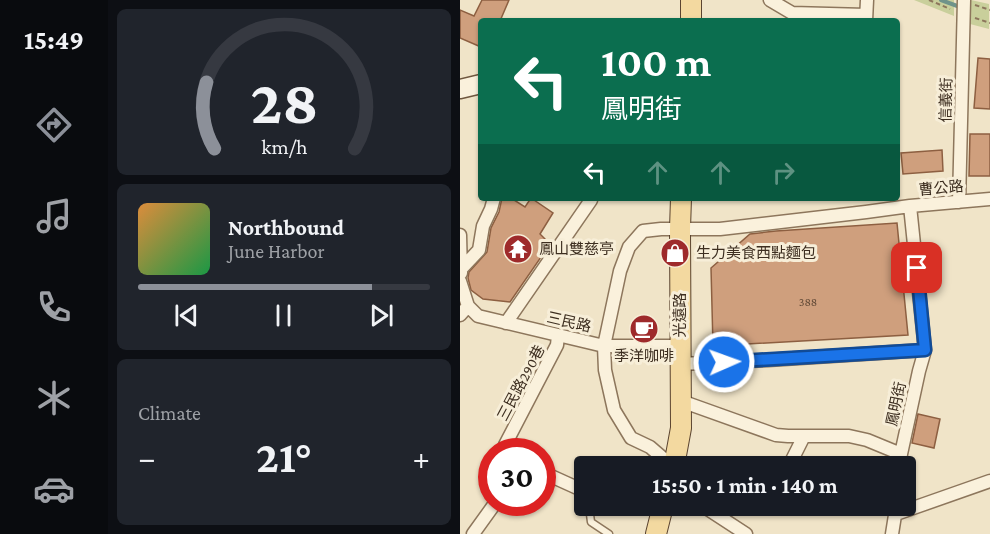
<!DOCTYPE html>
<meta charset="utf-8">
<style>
body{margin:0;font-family:"Crimson Pro","Noto Sans TC",serif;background:#20242c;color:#f1f3f6;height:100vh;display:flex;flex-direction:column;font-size:22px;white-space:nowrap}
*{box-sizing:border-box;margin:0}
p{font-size:20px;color:#9ea1a6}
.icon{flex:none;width:33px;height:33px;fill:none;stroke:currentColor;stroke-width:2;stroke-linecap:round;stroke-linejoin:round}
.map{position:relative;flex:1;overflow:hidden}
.panel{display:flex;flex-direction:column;gap:9px;padding:9px;background:#0d0f14;width:352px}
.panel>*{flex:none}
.guide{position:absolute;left:18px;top:18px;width:422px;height:183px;border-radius:6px;box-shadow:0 2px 4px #0004;background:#0b6e4f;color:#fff;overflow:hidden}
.speed{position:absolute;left:18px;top:438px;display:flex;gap:12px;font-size:30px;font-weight:700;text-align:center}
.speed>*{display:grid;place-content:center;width:78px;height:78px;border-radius:50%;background:#171b24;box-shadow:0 2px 4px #0004;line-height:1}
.speed .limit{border:9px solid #d22;background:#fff;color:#111}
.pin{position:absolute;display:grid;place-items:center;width:51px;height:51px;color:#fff;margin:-26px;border-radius:12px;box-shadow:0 3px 9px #0006}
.me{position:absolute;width:66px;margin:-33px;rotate:88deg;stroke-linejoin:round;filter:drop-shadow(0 0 4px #0008)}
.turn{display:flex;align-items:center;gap:21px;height:126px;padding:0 24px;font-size:27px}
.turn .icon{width:78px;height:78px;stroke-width:2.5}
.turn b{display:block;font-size:42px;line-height:51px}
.lanes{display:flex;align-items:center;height:57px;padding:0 24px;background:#0003;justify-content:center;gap:30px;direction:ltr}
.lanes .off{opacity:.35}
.big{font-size:45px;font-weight:700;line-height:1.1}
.panel .tile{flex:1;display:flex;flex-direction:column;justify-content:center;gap:9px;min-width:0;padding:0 21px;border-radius:9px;background:#20242c}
.panel .dial{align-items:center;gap:0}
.dial svg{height:156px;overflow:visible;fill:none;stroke:#363941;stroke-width:7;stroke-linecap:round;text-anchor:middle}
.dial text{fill:#f1f3f6;stroke:none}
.song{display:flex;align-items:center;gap:18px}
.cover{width:72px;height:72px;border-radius:9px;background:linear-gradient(135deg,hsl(30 70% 55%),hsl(140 70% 35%))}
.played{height:6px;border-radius:3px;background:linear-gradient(90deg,#8c9099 80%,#363941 80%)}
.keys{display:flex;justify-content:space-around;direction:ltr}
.heat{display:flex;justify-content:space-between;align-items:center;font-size:33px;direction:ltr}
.trip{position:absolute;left:114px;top:456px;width:342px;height:60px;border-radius:6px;background:#171b24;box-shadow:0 2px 4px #0004;font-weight:700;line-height:60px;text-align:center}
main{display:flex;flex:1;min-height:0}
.dock{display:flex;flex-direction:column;width:108px;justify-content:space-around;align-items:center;background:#090b0e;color:#9ea1a6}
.dock .icon{width:42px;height:42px}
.dock .selected{color:#8c9099}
.dock b{font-size:27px;color:#f1f3f6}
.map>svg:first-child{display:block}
.green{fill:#c9cf9b}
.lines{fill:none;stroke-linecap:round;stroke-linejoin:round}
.stream{stroke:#6f938a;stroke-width:4}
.building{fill:#cf9f7d;stroke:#8d5f41;stroke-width:1.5}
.lane-casing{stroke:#8d765c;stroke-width:9}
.street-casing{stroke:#8d765c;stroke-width:15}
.secondary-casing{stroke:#6f573f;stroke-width:21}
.primary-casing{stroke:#5b4430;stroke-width:22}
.path{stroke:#8d765c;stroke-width:2;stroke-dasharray:4.5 3;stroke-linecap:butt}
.lane{stroke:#faf1dc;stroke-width:6}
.street{stroke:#faf1dc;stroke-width:12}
.secondary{stroke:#faf1dc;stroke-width:18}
.primary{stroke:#f3d9a0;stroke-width:20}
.route-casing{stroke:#114b97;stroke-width:15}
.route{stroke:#1a73e8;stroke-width:10}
.labels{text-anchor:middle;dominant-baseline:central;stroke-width:6;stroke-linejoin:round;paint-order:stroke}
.number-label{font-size:12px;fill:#624a37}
.street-label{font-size:15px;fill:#3d2e20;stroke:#f7eed8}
.poi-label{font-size:15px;fill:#3d2e20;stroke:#f7eed8;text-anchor:start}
</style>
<main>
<nav class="dock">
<b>15:49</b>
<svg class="icon selected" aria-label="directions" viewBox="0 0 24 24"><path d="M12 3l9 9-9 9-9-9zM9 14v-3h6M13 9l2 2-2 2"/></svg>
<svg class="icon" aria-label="music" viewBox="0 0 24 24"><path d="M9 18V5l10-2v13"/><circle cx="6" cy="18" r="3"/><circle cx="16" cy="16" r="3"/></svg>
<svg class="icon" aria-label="phone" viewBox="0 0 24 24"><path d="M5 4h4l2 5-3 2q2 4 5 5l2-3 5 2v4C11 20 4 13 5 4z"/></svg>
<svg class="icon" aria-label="climate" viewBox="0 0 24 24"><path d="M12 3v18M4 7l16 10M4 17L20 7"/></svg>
<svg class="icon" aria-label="car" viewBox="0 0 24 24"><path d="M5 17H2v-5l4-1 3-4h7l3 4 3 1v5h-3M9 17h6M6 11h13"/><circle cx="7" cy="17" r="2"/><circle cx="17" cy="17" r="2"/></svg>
</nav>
<section class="panel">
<div class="tile dial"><svg viewBox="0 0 100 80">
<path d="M14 69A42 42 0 1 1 86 69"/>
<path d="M14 69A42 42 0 0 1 10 35" stroke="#8c9099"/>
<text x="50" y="56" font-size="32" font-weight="700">28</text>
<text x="50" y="72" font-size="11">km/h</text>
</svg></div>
<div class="tile">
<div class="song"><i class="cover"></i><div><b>Northbound</b><p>June Harbor</p></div></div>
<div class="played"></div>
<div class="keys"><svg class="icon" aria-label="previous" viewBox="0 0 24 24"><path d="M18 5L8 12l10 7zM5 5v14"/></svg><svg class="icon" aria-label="pause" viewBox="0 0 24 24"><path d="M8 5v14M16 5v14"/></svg><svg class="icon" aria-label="next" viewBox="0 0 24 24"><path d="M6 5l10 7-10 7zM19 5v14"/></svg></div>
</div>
<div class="tile"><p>Climate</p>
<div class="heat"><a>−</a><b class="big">21°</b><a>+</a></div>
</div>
</section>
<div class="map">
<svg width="530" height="534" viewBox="0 0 530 534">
<rect width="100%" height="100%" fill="#f0e4c8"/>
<path class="green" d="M454,0H494V16Z
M511,0L529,4V29L510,24Z"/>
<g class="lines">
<path class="stream" d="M481,0L500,7"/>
</g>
<path class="building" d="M22,0H49L40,21H21V47L0,38V10L14,16Z
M518,58L530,59V109L514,108Z
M510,134H530V176H509Z
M482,150L483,171L443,174L441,153Z
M42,198H51L65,207L71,198L93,213L80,234L90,244L50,302L23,299L11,290L8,278L9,272L27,252L31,228L39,212Z
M437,223L448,335L253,346L251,268L290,234L316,231Z
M458,414L480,419L474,448L452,443Z"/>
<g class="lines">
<g class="lane-casing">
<path id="lane" d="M129,506L131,522L149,534"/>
</g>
<g class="street-casing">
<path id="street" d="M310,0L332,13L406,15
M406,21L407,0
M499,202L504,0
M0,235L1,273
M1,269L19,250L23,226L31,209L34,198
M0,281L8,306L18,316L144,346H220
M0,315L8,306
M46,323L131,200
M220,364L308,360L465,350
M221,401L316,435L328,436H389L407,440L441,454
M52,452L45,445L97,345L98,335
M212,466L190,447L171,438L154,410L145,370L144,346L160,271L169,247L183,231L201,229H260L406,212L450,206L530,199
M329,466L344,436
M440,466L441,454L459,371L465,350L450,206
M82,472L124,491
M243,506L286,534
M436,514L530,481
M13,534L36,502
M432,534L436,509"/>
</g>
<g class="secondary-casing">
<path id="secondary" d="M0,89L21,84"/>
</g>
<g class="primary-casing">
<path id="primary" d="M231,21V0
M214,466L221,428L220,229L221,198
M196,534L203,506"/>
</g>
<path class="path" d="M469,0L490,9
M515,5L530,10
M515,18L530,23"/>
<use href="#lane" class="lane"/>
<use href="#street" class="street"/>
<use href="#secondary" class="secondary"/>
<use href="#primary" class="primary"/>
</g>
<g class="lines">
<g class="route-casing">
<path id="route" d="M264,362L465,350L457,268"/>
</g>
<use href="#route" class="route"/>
</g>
<defs>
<g id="temple-disc" transform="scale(1.5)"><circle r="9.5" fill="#9e2a2b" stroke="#f7eed8"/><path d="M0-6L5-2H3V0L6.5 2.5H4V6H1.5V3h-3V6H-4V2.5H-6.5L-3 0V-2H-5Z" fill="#fff"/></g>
<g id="shop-disc" transform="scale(1.5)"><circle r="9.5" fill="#9e2a2b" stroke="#f7eed8"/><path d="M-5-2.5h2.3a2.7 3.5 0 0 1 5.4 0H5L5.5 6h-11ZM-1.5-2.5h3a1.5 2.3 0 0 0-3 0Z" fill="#fff"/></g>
<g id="cafe-disc" transform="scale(1.5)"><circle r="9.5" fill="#9e2a2b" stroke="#f7eed8"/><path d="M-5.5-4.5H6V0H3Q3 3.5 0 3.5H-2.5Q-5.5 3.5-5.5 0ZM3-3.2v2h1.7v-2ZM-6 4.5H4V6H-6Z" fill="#fff"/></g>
</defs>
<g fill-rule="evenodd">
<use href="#temple-disc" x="58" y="249"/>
<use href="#shop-disc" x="215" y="253"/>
<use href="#cafe-disc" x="184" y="329"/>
</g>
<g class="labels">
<g class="number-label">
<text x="348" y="302">388</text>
</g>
<g class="street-label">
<text transform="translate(486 100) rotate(-89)">信義街</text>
<text transform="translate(481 188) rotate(-5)">曹公路</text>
<text transform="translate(220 315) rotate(-90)">光遠路</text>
<text transform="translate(109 322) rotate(13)">三民路</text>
<text transform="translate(61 383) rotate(-62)">三民路290巷</text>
<text transform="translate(436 404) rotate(-78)">鳳明街</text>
</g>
<g class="poi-label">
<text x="79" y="249">鳳山雙慈亭</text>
<text x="236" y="253">生力美食西點麵包</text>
<text x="184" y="356" text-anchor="middle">季洋咖啡</text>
</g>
</g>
</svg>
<div class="speed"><div class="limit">30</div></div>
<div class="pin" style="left:457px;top:268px;background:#d93025"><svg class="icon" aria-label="arrive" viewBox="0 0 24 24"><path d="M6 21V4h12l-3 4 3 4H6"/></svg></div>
<svg class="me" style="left:264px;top:362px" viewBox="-20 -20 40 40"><circle r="17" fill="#1a73e8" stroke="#fff" stroke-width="3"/><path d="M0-11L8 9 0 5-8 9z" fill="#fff"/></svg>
<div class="trip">15:50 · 1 min · 140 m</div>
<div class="guide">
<div class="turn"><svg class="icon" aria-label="left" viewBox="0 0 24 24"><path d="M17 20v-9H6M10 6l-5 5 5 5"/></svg><div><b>100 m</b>鳳明街</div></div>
<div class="lanes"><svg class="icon" aria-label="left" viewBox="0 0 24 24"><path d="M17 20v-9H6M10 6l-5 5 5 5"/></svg><svg class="icon off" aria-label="ahead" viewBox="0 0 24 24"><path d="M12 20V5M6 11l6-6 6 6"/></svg><svg class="icon off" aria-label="ahead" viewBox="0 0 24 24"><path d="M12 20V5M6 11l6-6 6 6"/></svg><svg class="icon off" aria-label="right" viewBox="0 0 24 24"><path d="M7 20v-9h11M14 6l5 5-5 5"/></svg></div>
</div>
</div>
</main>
